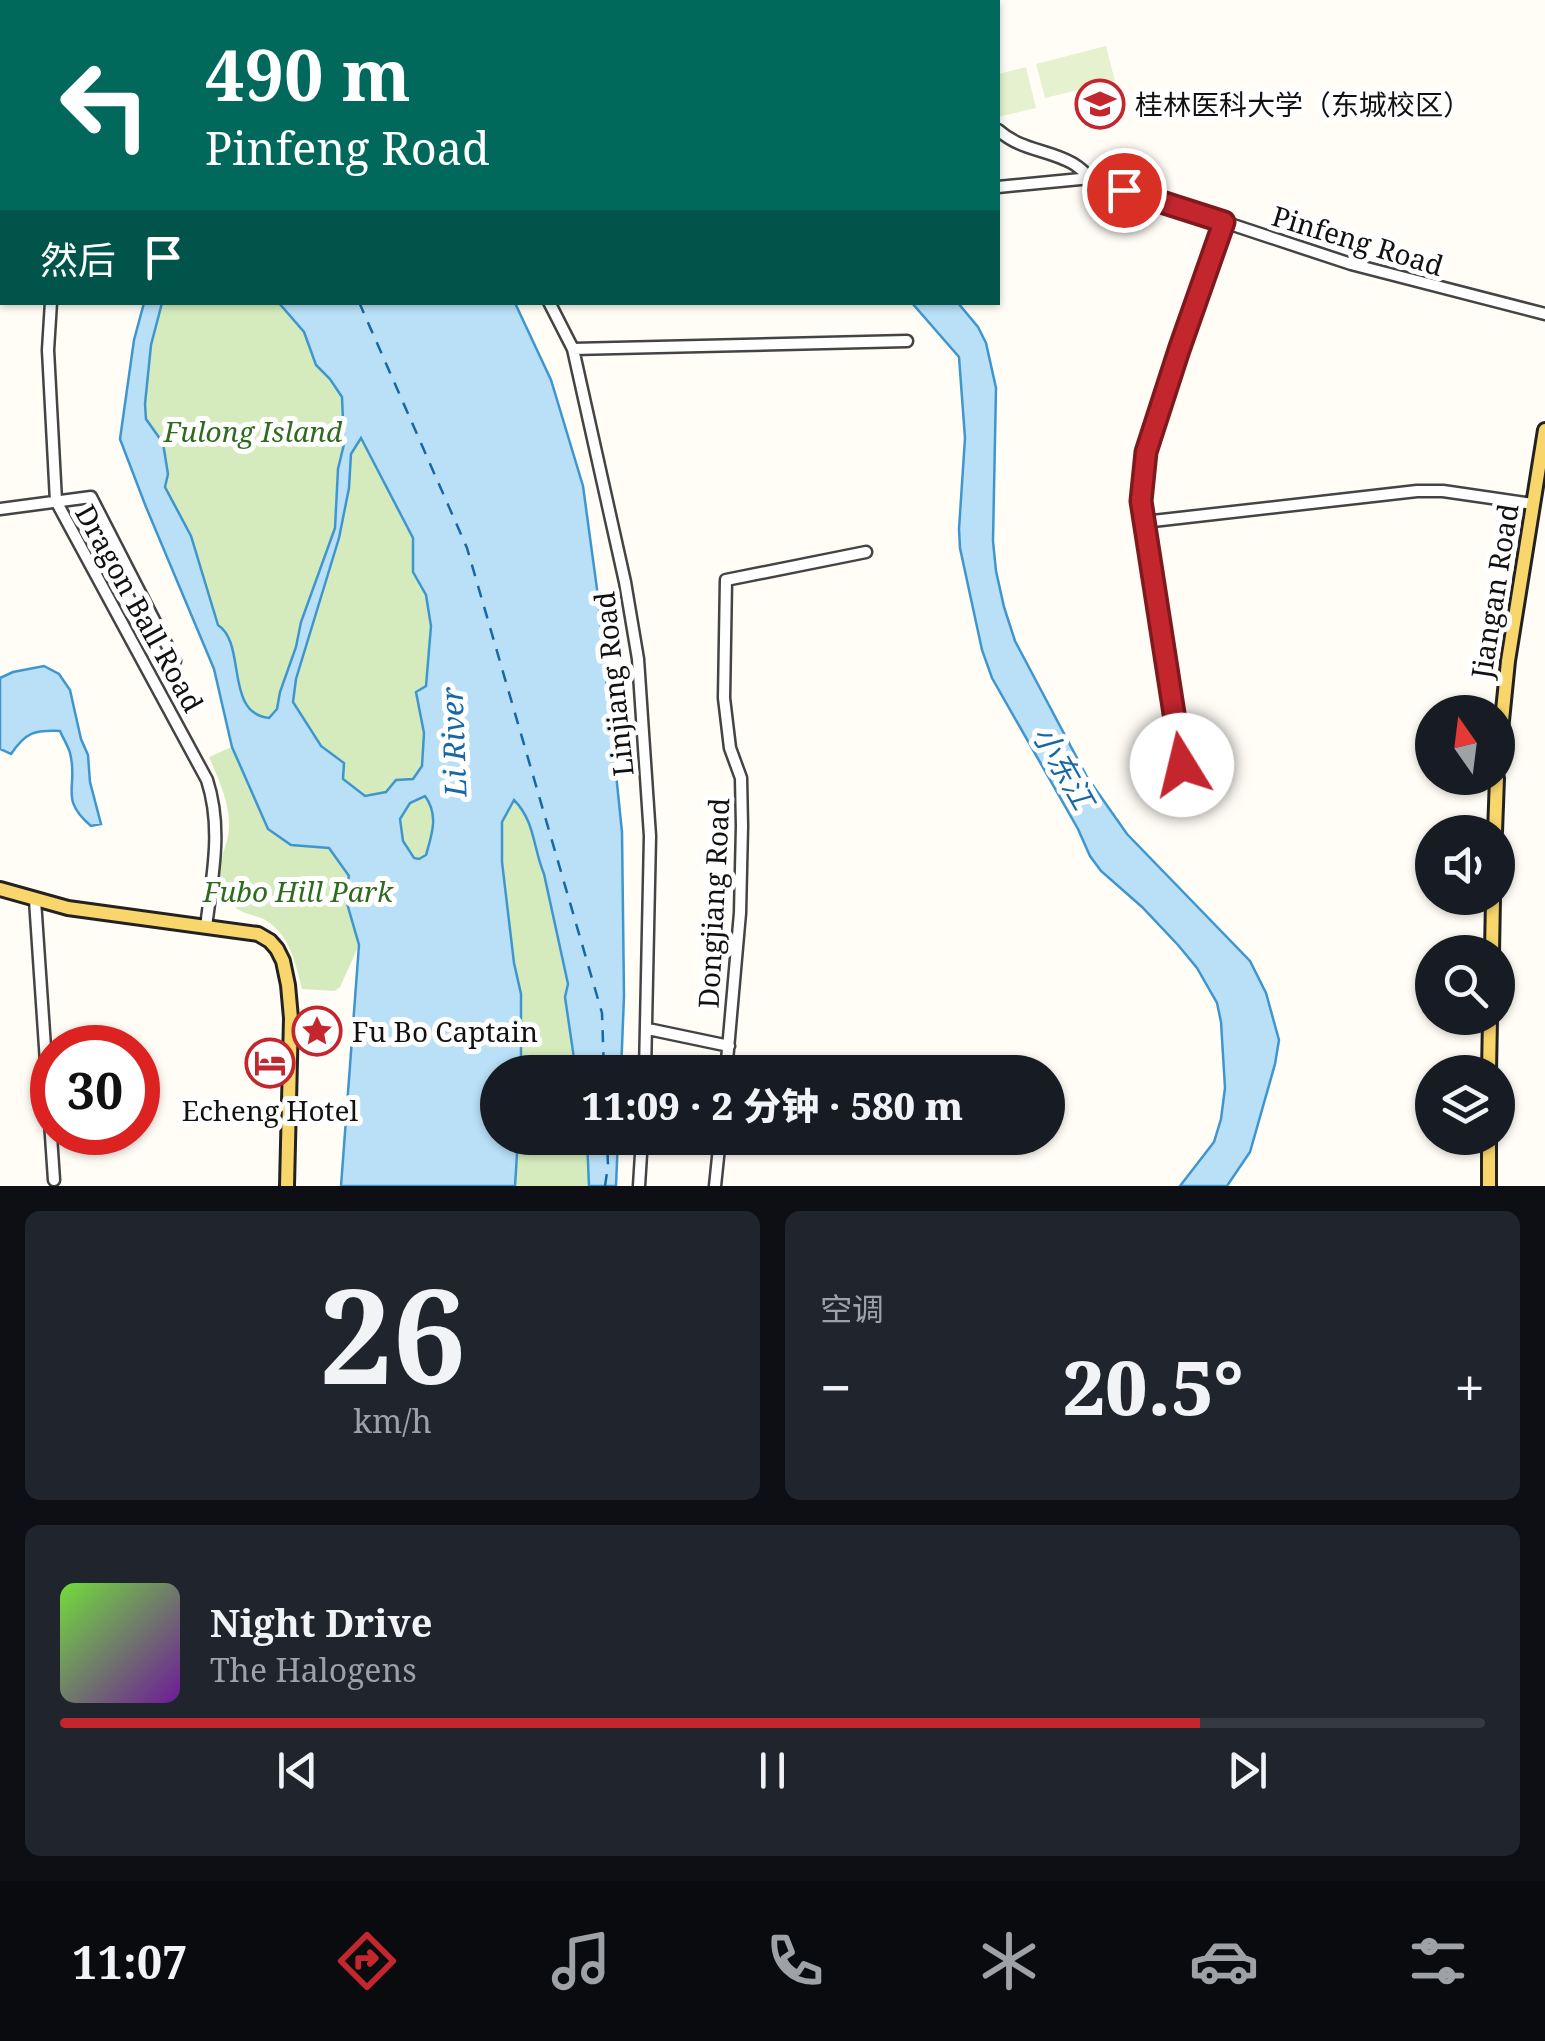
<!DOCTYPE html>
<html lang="zh">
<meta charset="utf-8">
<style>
body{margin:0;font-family:"Noto Serif","Noto Sans SC",serif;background:#20242c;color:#f1f3f6;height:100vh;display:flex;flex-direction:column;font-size:38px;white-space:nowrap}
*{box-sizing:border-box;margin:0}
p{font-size:32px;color:#9ea1a6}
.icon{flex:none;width:55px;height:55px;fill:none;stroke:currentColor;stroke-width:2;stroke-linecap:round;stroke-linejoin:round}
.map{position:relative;height:1186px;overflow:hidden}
.details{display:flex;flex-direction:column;gap:25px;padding:25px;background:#0d0f14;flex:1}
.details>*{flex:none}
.top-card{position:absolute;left:0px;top:0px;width:1000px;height:305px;box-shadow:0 2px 8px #0004;background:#00695c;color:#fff;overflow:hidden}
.needle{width:65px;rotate:346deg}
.fabs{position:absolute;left:1415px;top:695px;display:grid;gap:20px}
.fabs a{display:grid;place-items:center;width:100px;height:100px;border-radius:50%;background:#171b24;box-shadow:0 2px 8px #0004;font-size:50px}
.speed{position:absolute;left:30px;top:1025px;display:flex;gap:20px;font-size:50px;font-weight:700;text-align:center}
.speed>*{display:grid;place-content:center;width:130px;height:130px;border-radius:50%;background:#171b24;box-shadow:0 2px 8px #0004;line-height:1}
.speed .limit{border:15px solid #d22;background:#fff;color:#111}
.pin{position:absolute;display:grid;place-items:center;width:85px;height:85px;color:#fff;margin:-42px;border:5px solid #fff;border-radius:50%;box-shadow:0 2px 10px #0007}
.me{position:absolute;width:110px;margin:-55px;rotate:351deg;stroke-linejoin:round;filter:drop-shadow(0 0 8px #0008)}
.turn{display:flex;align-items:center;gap:35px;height:210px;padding:0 40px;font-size:45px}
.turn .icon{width:130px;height:130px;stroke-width:2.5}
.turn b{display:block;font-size:70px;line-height:85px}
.then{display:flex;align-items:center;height:95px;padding:0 40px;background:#0003;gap:20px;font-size:38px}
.big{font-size:75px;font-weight:800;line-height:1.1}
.details .tile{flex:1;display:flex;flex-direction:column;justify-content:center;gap:15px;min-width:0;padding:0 35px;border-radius:15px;background:#20242c}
.details .dial{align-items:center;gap:0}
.dial b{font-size:130px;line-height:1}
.song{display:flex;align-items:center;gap:30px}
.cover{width:120px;height:120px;border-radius:15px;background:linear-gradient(135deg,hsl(100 70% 55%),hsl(280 70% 35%))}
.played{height:10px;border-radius:5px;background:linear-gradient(90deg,#c4262e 80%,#363941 80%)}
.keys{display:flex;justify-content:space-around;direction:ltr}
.heat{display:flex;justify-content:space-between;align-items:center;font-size:55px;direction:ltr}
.details .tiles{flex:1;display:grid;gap:25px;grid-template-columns:1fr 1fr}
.tile:last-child{grid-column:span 2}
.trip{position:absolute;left:480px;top:1055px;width:585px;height:100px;border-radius:50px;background:#171b24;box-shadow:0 2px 8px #0004;font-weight:800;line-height:100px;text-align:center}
.menu{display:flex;height:160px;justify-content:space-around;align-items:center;background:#090b0e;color:#9ea1a6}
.menu .icon{width:70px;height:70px}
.menu .on{color:#c4262e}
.menu b{font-size:45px;color:#f1f3f6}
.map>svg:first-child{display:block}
.green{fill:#d5ebbd}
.pitch{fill:#e6f2cf}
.water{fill:#b9e0f7;stroke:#3f96cf;stroke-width:2.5;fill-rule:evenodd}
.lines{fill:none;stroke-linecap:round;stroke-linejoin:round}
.ferry{stroke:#1768a6;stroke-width:2.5;stroke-dasharray:12 10;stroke-linecap:butt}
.minor-casing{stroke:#444;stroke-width:15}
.major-casing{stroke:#222;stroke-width:18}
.minor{stroke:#fff;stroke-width:10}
.major{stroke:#f9d66b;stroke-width:12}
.route-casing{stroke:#7f191e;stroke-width:25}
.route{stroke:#c4262e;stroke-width:18}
.labels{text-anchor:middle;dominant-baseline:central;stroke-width:10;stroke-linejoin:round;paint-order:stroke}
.poi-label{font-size:28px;fill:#111;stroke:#fff;text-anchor:start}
.street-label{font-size:28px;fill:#111;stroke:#fff}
.park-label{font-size:28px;font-style:italic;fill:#2f6b1f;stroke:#fff}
.water-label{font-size:30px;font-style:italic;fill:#1768a6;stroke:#fff}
</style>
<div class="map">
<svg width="1545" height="1186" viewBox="0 0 1545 1186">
<rect width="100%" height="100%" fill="#fffdf5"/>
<path class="green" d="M162,303H279L304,332L316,365L330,379L342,397L344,444L338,469L335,528L301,622L296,647L280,692L277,709L269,718L260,717L244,701L232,648L218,625L191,536L165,487L168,474L163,443L146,419L145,404L151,344Z
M361,438L413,538V572L426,595L431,626L426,686L416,693L424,733L422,766L413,779L396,780L386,792L365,796L343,779L344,763L321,746L293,702L296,679L339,538L349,488L351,454Z
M232,747L268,829L291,845L329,847L349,876L344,894L359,945L340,987L335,991L302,989C296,964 290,936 267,921C251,912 239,916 228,899C225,894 220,891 219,886C214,865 230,845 229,824C229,801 218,778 209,757Z
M425,796C439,816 432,835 426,856L420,859L414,858L403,841L400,819L410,804Z
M514,799C534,822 532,848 544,874L568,985L565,997L576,1072H521V995L514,963L502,862V822Z
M518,1138H587L589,1186H515Z"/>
<path class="pitch" d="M1106,46L1115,81L1045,98L1036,64Z
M1026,67L1036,108L998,117V74Z"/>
<path class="water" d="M144,303H162L151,345L145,404L146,419L163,443L168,474L165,487L191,536L218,625C247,644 224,713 269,718L277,709L280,692L296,647L301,622L335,528L338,469L344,444L342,397L330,379L316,365L304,332L279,303H515L551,380L583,486L597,589L622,832L624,996L621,1072H576L565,997L568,984L544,874C533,848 535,821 514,800L502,822V862L514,963L521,994V1072H498V1138H518L515,1186H341L359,945L344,893L349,876L329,848L291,845L268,829L232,747L214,669L146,507L120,439L134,340ZM361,438L413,538V572L426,595L431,626L426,686L416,692L424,733L422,766L413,779L396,780L386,792L365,796L343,779L344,763L321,746L293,702L296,679L339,538L349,488L351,454ZM425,796C439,815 432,834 426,855L419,859L414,858L403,841L400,819L410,803Z
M912,303H958L978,327L986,343L996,388L993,541L996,571L1004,607L1015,641L1087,777L1127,834L1250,961L1266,993L1279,1040L1275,1064L1250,1152L1227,1186H1180L1214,1142L1221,1119L1225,1088L1221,1022L1217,1003L1197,968L1178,945L1142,907L1101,871L1090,856L1078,829L992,678L982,650L960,548L959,529L965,438L959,357Z
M44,666L59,674L70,690L81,739L88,755L90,782L101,824L91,826C58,798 79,787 70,753C68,746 63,738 60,731C34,730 26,732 11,754L0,749V678L13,672Z
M587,1138H618L616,1186H589Z"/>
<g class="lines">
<path class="ferry" d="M155,0L158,2
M359,302L467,548L602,1013L604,1072
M605,1186L608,1166L607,1138"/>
<g class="minor-casing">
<path id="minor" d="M385,0L387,2
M581,0V2
M795,0L796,2
M807,0V2
M930,0V2
M998,130C1022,151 1047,149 1072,163C1078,166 1085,173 1091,178L1351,264L1545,314
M998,187L1091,178
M51,302L48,350L56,501L207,780C223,829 212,877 206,927
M549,302L573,349L625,582L638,659L650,836L645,1072
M573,349L907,341
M0,509L91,497L175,661
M1144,522L1417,491H1443L1533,504
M1190,808L1141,501L1147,452L1179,350L1224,222
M35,900L54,1180
M648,1029L729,1046
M726,1072L740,913L742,826L741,778L730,748L724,698L726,580L866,552
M639,1186L642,1138
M715,1186L720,1138"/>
</g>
<g class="major-casing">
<path id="major" d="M1498,760L1508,661L1545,430
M1495,832L1497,778
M0,889L68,908L258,934L270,941L277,949L283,961L288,985L291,1018L287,1186
M1492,952L1493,898
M1489,1072L1490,1018
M1489,1138V1186"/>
</g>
<use href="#minor" class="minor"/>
<use href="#major" class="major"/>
</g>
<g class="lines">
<g class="route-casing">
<path id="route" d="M1124,190L1224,222L1179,350L1146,452L1141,501L1182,765"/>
</g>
<use href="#route" class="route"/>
</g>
<defs>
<g id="university-ring" transform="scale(2.5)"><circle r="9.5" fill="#fff" stroke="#c4262e" stroke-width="1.5"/><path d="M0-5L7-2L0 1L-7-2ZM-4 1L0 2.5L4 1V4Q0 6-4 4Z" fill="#c4262e"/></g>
<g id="sight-ring" transform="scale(2.5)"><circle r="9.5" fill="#fff" stroke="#c4262e" stroke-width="1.5"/><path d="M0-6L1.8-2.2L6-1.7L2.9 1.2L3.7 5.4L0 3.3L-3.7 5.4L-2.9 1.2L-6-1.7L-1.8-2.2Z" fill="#c4262e"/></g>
<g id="hotel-ring" transform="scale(2.5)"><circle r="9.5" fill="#fff" stroke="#c4262e" stroke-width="1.5"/><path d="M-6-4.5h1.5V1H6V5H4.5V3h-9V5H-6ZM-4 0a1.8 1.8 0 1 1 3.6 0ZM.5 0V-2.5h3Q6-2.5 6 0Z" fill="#c4262e"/></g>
</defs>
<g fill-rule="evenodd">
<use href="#university-ring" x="1100" y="104"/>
<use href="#sight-ring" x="317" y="1031"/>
<use href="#hotel-ring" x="270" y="1063"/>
</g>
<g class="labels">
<g class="poi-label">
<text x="1135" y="104">桂林医科大学（东城校区）</text>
<text x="352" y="1031">Fu Bo Captain</text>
<text x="270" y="1110" text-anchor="middle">Echeng Hotel</text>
</g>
<g class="street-label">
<text transform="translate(1358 240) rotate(17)">Pinfeng Road</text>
<text transform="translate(1494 591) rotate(-81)">Jiangan Road</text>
<text transform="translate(140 608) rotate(61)">Dragon Ball Road</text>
<text transform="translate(613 684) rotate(-96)">Linjiang Road</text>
<text transform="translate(713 903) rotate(-87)">Dongjiang Road</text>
</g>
<g class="park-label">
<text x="253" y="431">Fulong Island</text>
<text x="298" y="891">Fubo Hill Park</text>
</g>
<g class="water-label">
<text transform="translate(453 742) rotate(-92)">Li River</text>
<text transform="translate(1064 767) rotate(60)">小东江</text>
</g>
</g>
</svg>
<div class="fabs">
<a><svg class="needle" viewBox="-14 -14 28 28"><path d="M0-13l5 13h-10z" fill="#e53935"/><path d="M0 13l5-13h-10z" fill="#9ea1a6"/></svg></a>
<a><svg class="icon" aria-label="sound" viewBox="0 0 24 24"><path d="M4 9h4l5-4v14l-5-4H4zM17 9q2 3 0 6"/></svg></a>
<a><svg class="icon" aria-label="search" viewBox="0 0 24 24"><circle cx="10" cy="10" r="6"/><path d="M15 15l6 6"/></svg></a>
<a><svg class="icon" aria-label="layers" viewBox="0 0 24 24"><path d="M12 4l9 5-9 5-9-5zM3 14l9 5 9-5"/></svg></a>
</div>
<div class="speed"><div class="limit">30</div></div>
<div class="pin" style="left:1124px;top:190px;background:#d93025"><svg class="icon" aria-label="arrive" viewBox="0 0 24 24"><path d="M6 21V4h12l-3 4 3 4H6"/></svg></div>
<svg class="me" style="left:1182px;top:765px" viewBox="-20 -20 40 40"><circle r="19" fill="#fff"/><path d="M0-13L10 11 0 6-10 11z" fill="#c4262e"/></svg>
<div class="trip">11:09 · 2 分钟 · 580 m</div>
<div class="top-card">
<div class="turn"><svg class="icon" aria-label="left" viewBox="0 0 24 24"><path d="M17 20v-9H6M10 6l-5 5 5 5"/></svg><div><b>490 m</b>Pinfeng Road</div></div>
<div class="then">然后<svg class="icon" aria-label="arrive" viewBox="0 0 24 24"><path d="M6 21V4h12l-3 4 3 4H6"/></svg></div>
</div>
</div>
<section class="details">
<div class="tiles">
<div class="tile dial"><b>26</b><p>km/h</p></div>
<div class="tile"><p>空调</p>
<div class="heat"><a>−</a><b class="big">20.5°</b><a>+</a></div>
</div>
<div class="tile">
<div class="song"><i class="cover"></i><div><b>Night Drive</b><p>The Halogens</p></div></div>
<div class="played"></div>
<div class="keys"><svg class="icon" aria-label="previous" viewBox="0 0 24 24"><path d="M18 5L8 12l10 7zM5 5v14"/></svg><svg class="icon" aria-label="pause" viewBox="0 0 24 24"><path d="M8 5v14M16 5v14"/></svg><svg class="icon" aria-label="next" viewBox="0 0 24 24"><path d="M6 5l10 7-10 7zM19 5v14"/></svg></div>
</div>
</div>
</section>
<nav class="menu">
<b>11:07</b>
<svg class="icon on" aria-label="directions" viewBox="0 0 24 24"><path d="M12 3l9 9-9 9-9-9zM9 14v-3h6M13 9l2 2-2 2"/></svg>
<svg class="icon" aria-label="music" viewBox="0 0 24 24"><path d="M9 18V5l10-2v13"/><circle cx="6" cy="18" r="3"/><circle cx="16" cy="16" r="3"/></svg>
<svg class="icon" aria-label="phone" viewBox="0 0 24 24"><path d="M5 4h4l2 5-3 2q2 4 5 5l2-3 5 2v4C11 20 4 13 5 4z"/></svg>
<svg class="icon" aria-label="climate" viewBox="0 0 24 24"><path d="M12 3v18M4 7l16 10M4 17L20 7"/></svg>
<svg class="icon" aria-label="car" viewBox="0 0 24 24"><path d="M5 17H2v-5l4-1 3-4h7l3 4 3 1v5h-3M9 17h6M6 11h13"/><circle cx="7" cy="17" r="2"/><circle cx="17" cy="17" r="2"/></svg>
<svg class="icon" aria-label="filters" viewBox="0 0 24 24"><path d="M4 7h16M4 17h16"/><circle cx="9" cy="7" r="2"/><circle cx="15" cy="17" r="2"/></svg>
</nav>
